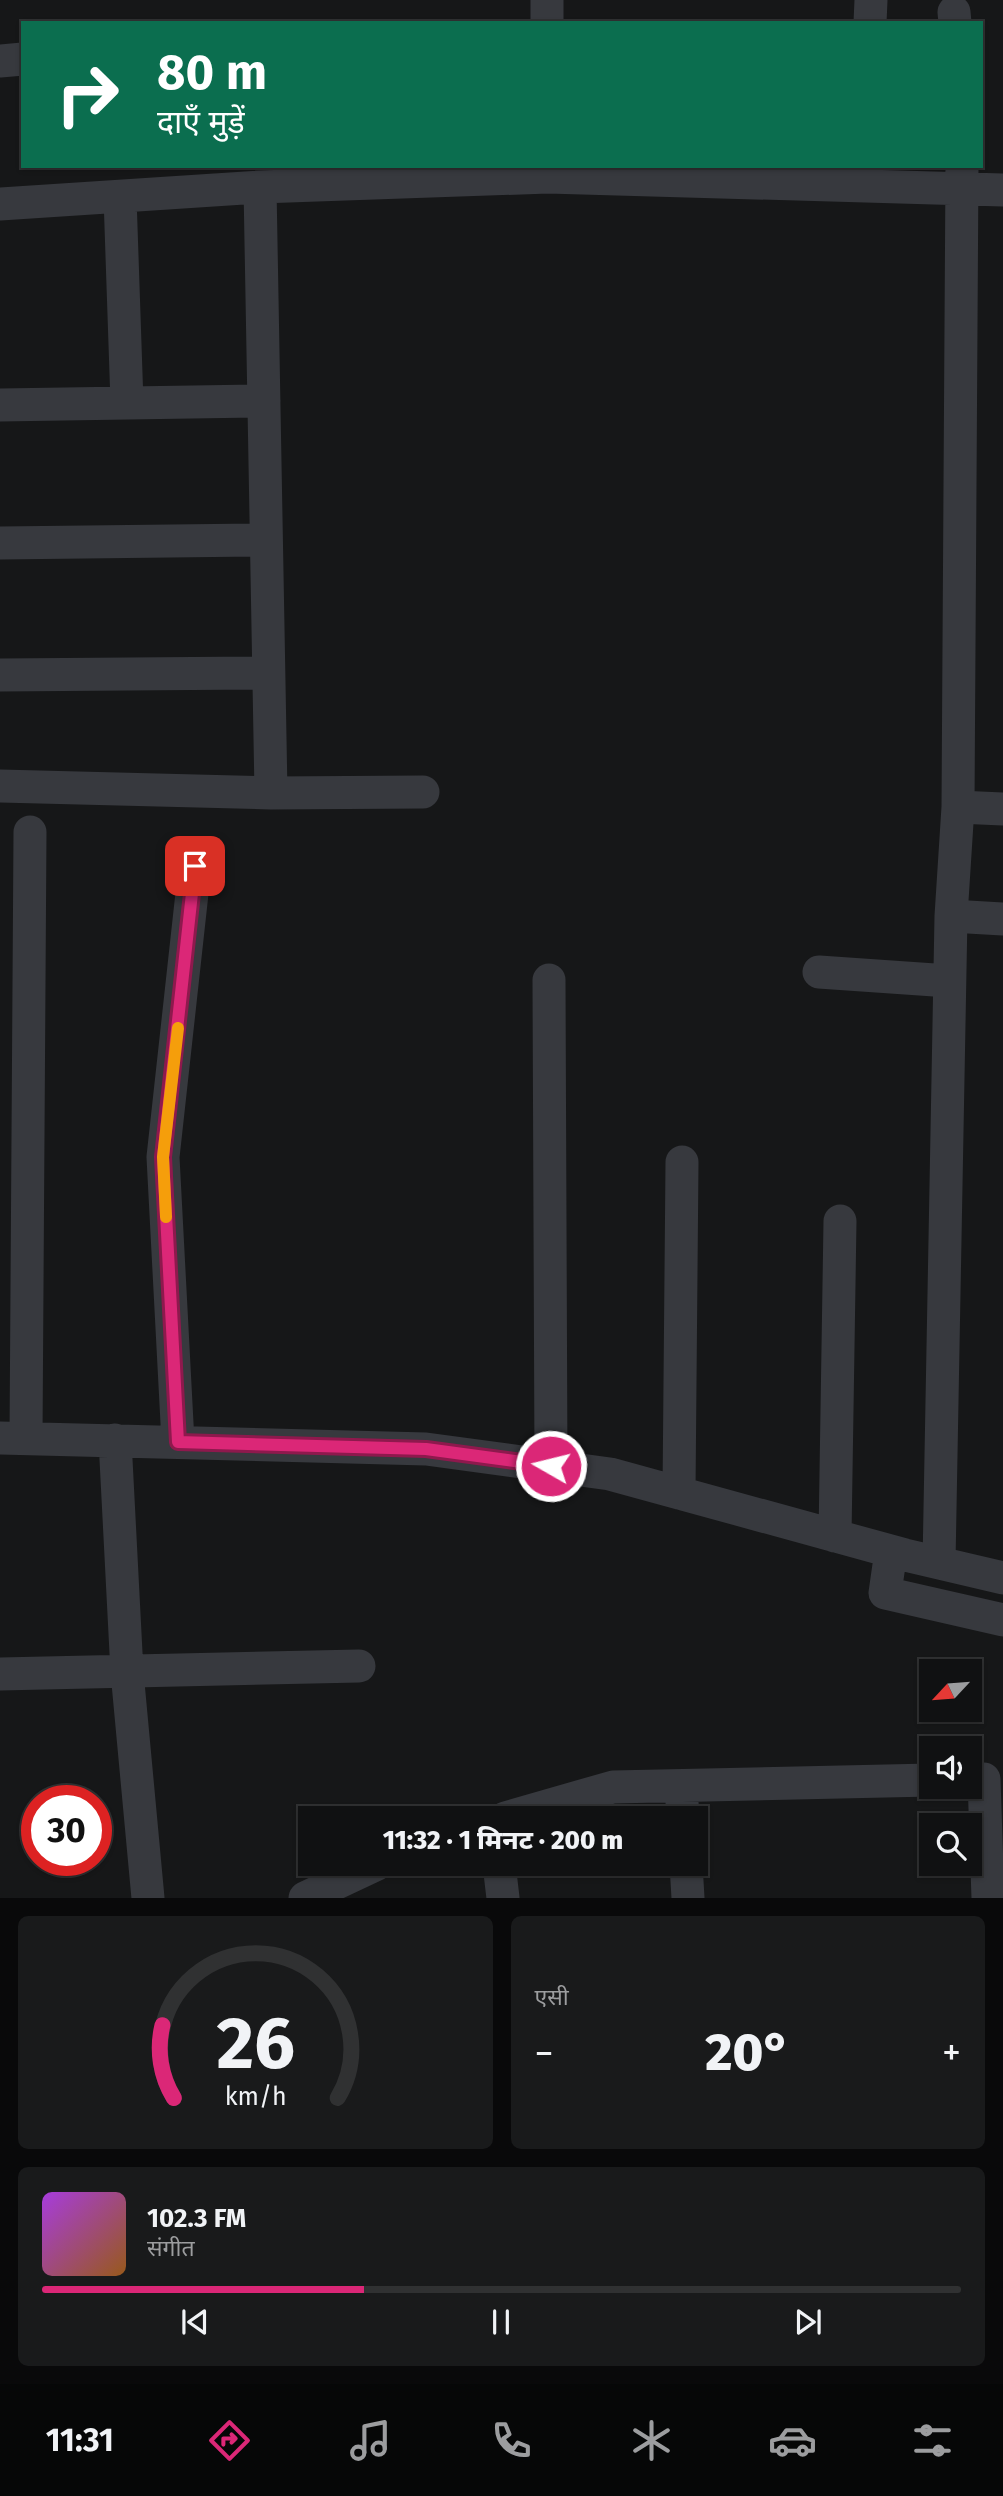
<!DOCTYPE html>
<html lang="hi">
<meta charset="utf-8">
<style>
body{margin:0;font-family:"Fira Sans","Noto Sans Devanagari",sans-serif;background:#191a1b;color:#f1f3f6;height:100vh;display:flex;flex-direction:column;font-size:26px;white-space:nowrap}
*{box-sizing:border-box;margin:0}
p{font-size:23px;color:#9c9d9f}
.icon{flex:none;width:38px;height:38px;fill:none;stroke:currentColor;stroke-width:2;stroke-linecap:round;stroke-linejoin:round}
.map{position:relative;height:1898px;overflow:hidden}
.panel{display:flex;flex-direction:column;gap:18px;padding:18px;background:#09090a;flex:1}
.panel>*{flex:none}
.hud{position:absolute;left:21px;top:21px;width:962px;height:147px;border-radius:0px;box-shadow:0 2px 5px #0004,0 0 0 2px #303132;background:#0b6e4f;color:#fff;overflow:hidden}
.needle{width:46px;rotate:244deg}
.tools{position:absolute;left:919px;top:1659px;display:grid;gap:14px}
.tools a{display:grid;place-items:center;width:63px;height:63px;border-radius:0px;background:#101112;box-shadow:0 2px 5px #0004,0 0 0 2px #303132;font-size:35px}
.speed{position:absolute;left:21px;top:1785px;display:flex;gap:14px;font-size:35px;font-weight:700;text-align:center}
.speed>*{display:grid;place-content:center;width:91px;height:91px;border-radius:50%;background:#101112;box-shadow:0 2px 5px #0004,0 0 0 2px #303132;line-height:1}
.speed .limit{border:10px solid #d22;background:#fff;color:#111}
.pin{position:absolute;display:grid;place-items:center;width:60px;height:60px;color:#fff;margin:-30px;border-radius:14px;box-shadow:0 4px 10px #0006}
.me{position:absolute;width:77px;margin:-38px;rotate:278deg;stroke-linejoin:round;filter:drop-shadow(0 0 5px #0008)}
.turn{display:flex;align-items:center;gap:24px;height:147px;padding:0 21px;font-size:32px}
.turn .icon{width:91px;height:91px;stroke-width:2.5}
.turn b{display:block;font-size:49px;line-height:60px}
.big{font-size:52px;font-weight:800;line-height:1.1}
.panel .widget{flex:1;display:flex;flex-direction:column;justify-content:center;gap:10px;min-width:0;padding:0 24px;border-radius:10px;background:#191a1b}
.panel .dial{align-items:center;gap:0}
.dial svg{height:182px;overflow:visible;fill:none;stroke:#303132;stroke-width:7;stroke-linecap:round;text-anchor:middle}
.dial text{fill:#f1f3f6;stroke:none}
.song{display:flex;align-items:center;gap:21px}
.cover{width:84px;height:84px;border-radius:10px;background:linear-gradient(135deg,hsl(280 70% 55%),hsl(30 70% 35%))}
.played{height:7px;border-radius:4px;background:linear-gradient(90deg,#db2777 35%,#303132 35%)}
.keys{display:flex;justify-content:space-around;direction:ltr}
.heat{display:flex;justify-content:space-between;align-items:center;font-size:38px;direction:ltr}
.panel .tiles{flex:1;display:grid;gap:18px;grid-template-columns:1fr 1fr}
.widget:last-child{grid-column:span 2}
.trip{position:absolute;left:298px;top:1806px;width:410px;height:70px;border-radius:0px;background:#101112;box-shadow:0 2px 5px #0004,0 0 0 2px #303132;font-weight:800;line-height:70px;text-align:center}
.menu{display:flex;height:112px;justify-content:space-around;align-items:center;background:#060707;color:#9c9d9f}
.menu .icon{width:49px;height:49px}
.menu .active{color:#db2777}
.menu b{font-size:32px;color:#f1f3f6}
.map>svg:first-child{display:block}
.lines{fill:none;stroke-linecap:round;stroke-linejoin:round}
.minor{stroke:#37393e;stroke-width:33}
.route-casing{stroke:#8e194d;stroke-width:18}
.route{stroke:#db2777;stroke-width:12}
.slow{stroke:#f59e0b;stroke-width:12}
</style>
<div class="map">
<svg width="1003" height="1898" viewBox="0 0 1003 1898">
<rect width="100%" height="100%" fill="#161718"/>
<g class="lines">
<path class="minor" d="M547,0V23
M954,12L955,23
M870,23L871,0
M0,61L23,59
M260,187L271,793
M120,197L127,403
M0,204L260,187L548,177L1003,190
M0,405L264,401
M0,543L266,540
M0,675L268,673
M0,786L271,793L423,792
M958,807L1003,809
M951,916L1003,919
M819,972L949,981
M549,980L551,1466
M0,1438L426,1449L610,1474L905,1555L1003,1578
M26,1438L30,832
M115,1440L127,1672L148,1898
M178,1442L163,1157L195,866
M679,1493L682,1162
M835,1536L840,1221
M891,1551L885,1593L1003,1620
M939,1563L951,916L958,807L962,166
M0,1674L359,1666
M984,1779L988,1898
M681,1786L683,1818
M505,1818L613,1787L931,1780
M499,1864L503,1898
M686,1864L688,1898
M305,1898L377,1864"/>
</g>
<g class="lines">
<g class="route-casing">
<path id="route" d="M195,866L163,1157L178,1442L426,1449L551,1466"/>
</g>
<use href="#route" class="route"/>
<path class="slow" d="M166,1217L163,1157L178,1028"/>
</g>
</svg>
<div class="tools">
<a><svg class="needle" viewBox="-14 -14 28 28"><path d="M0-13l5 13h-10z" fill="#e53935"/><path d="M0 13l5-13h-10z" fill="#9c9d9f"/></svg></a>
<a><svg class="icon" aria-label="sound" viewBox="0 0 24 24"><path d="M4 9h4l5-4v14l-5-4H4zM17 9q2 3 0 6"/></svg></a>
<a><svg class="icon" aria-label="search" viewBox="0 0 24 24"><circle cx="10" cy="10" r="6"/><path d="M15 15l6 6"/></svg></a>
</div>
<div class="speed"><div class="limit">30</div></div>
<div class="pin" style="left:195px;top:866px;background:#d93025"><svg class="icon" aria-label="arrive" viewBox="0 0 24 24"><path d="M6 21V4h12l-3 4 3 4H6"/></svg></div>
<svg class="me" style="left:551px;top:1466px" viewBox="-20 -20 40 40"><circle r="17" fill="#db2777" stroke="#fff" stroke-width="3"/><path d="M0-11L8 9 0 5-8 9z" fill="#fff"/></svg>
<div class="trip">11:32 · 1 मिनट · 200 m</div>
<div class="hud">
<div class="turn"><svg class="icon" aria-label="right" viewBox="0 0 24 24"><path d="M7 20v-9h11M14 6l5 5-5 5"/></svg><div><b>80 m</b>दाएँ मुड़ें</div></div>
</div>
</div>
<section class="panel">
<div class="tiles">
<div class="widget dial"><svg viewBox="0 0 100 80">
<path d="M14 69A42 42 0 1 1 86 69"/>
<path d="M14 69A42 42 0 0 1 9 37" stroke="#db2777"/>
<text x="50" y="56" font-size="32" font-weight="700">26</text>
<text x="50" y="72" font-size="11">km/h</text>
</svg></div>
<div class="widget"><p>एसी</p>
<div class="heat"><a>−</a><b class="big">20°</b><a>+</a></div>
</div>
<div class="widget">
<div class="song"><i class="cover"></i><div><b>102.3 FM</b><p>संगीत</p></div></div>
<div class="played"></div>
<div class="keys"><svg class="icon" aria-label="previous" viewBox="0 0 24 24"><path d="M18 5L8 12l10 7zM5 5v14"/></svg><svg class="icon" aria-label="pause" viewBox="0 0 24 24"><path d="M8 5v14M16 5v14"/></svg><svg class="icon" aria-label="next" viewBox="0 0 24 24"><path d="M6 5l10 7-10 7zM19 5v14"/></svg></div>
</div>
</div>
</section>
<nav class="menu">
<b>11:31</b>
<svg class="icon active" aria-label="directions" viewBox="0 0 24 24"><path d="M12 3l9 9-9 9-9-9zM9 14v-3h6M13 9l2 2-2 2"/></svg>
<svg class="icon" aria-label="music" viewBox="0 0 24 24"><path d="M9 18V5l10-2v13"/><circle cx="6" cy="18" r="3"/><circle cx="16" cy="16" r="3"/></svg>
<svg class="icon" aria-label="phone" viewBox="0 0 24 24"><path d="M5 4h4l2 5-3 2q2 4 5 5l2-3 5 2v4C11 20 4 13 5 4z"/></svg>
<svg class="icon" aria-label="climate" viewBox="0 0 24 24"><path d="M12 3v18M4 7l16 10M4 17L20 7"/></svg>
<svg class="icon" aria-label="car" viewBox="0 0 24 24"><path d="M5 17H2v-5l4-1 3-4h7l3 4 3 1v5h-3M9 17h6M6 11h13"/><circle cx="7" cy="17" r="2"/><circle cx="17" cy="17" r="2"/></svg>
<svg class="icon" aria-label="filters" viewBox="0 0 24 24"><path d="M4 7h16M4 17h16"/><circle cx="9" cy="7" r="2"/><circle cx="15" cy="17" r="2"/></svg>
</nav>
